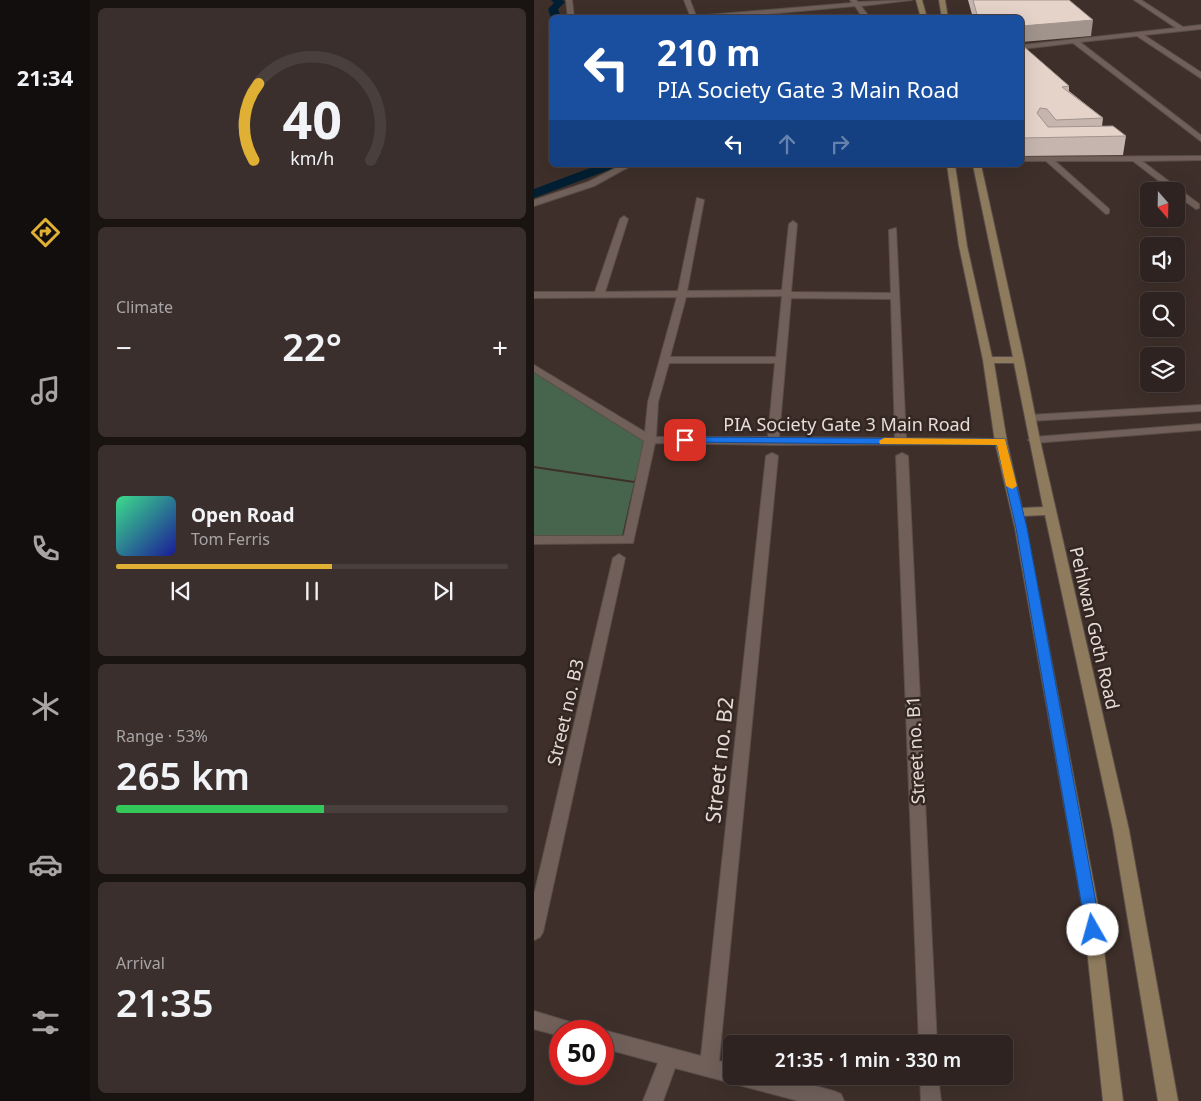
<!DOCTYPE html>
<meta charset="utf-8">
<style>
body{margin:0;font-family:"Noto Sans",sans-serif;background:#3a2f2d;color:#f1f3f6;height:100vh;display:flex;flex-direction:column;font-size:19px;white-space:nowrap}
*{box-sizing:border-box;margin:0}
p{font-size:16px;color:#a7a4a5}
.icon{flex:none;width:28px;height:28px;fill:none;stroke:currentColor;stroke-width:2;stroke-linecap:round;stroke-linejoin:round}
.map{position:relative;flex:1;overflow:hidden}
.drawer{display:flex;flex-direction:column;gap:8px;padding:8px;background:#191312;width:444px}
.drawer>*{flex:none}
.hud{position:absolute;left:15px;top:15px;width:475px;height:152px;border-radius:8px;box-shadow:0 5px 20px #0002,0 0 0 1px #49403e;background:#1a4fa0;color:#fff;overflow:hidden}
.needle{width:32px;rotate:160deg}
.fabs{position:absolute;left:606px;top:182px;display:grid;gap:10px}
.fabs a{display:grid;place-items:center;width:45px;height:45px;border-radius:8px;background:#2e2320;box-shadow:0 5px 20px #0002,0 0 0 1px #49403e;font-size:25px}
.speed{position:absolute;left:15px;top:1020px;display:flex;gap:10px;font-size:25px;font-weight:700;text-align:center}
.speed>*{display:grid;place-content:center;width:65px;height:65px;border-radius:50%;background:#2e2320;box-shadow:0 5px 20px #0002,0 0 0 1px #49403e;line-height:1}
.speed .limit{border:8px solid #d22;background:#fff;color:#111}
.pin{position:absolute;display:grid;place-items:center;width:42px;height:42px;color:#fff;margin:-21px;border-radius:10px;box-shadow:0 2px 8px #0006}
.me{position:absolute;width:55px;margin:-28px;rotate:353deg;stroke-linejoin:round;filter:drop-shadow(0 0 4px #0008)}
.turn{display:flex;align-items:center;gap:18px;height:105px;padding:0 25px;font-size:22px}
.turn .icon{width:65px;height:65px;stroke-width:2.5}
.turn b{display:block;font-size:35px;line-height:42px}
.lanes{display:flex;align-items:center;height:48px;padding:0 25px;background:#0003;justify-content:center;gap:25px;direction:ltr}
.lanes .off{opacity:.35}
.big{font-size:38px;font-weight:600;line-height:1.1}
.drawer .widget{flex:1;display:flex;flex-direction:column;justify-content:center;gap:8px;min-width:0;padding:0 18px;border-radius:8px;background:#3a2f2d}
.drawer .dial{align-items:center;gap:0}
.dial svg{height:130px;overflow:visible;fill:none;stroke:#49403e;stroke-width:7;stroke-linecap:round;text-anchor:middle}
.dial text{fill:#f1f3f6;stroke:none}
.song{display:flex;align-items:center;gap:15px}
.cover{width:60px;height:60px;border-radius:8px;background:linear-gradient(135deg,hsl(150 70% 55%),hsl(240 70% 35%))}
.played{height:5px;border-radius:2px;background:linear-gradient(90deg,#e0b034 55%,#49403e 55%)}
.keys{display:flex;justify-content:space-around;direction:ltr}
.heat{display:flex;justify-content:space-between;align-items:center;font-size:28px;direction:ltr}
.charge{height:8px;border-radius:4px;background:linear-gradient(90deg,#34c759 53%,#49403e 0)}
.trip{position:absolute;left:189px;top:1035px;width:290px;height:50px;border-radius:8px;background:#2e2320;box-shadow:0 5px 20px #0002,0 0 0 1px #49403e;font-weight:600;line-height:50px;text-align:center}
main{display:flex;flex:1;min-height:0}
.tabs{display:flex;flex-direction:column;width:90px;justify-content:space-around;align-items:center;background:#120e0d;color:#a7a4a5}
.tabs .icon{width:35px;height:35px}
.tabs .active{color:#e0b034}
.tabs b{font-size:22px;color:#f1f3f6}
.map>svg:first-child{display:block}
.green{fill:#47644c}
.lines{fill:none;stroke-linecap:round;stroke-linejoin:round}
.canal{fill:#001f33;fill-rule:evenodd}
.minor-casing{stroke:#5a4e49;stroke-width:2}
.tertiary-casing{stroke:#5a4e49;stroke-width:2}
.secondary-casing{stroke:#5a4e49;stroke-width:2}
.minor{fill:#71605a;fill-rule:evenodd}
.tertiary{fill:#71605a;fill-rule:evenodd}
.secondary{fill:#8e7b5d;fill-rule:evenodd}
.wall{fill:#c5b5ae}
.shaded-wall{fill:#a0948d}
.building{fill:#e5d3ca;stroke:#a0948d}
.route{fill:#1a73e8;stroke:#114b97}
.slow{fill:#f59e0b}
.labels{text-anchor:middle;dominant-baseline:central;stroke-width:5;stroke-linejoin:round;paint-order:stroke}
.street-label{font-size:18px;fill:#e5dcd8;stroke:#342620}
.near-street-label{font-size:21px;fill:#e5dcd8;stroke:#342620}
</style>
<main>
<nav class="tabs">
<b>21:34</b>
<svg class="icon active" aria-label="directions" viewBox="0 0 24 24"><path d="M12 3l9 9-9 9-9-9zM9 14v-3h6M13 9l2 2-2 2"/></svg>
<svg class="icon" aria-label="music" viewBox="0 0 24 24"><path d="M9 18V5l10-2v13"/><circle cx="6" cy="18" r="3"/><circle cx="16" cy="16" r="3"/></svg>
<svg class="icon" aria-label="phone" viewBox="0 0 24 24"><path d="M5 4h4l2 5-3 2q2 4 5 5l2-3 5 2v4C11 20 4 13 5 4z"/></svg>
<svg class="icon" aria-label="climate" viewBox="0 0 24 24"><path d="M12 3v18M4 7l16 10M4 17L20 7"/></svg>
<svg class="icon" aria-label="car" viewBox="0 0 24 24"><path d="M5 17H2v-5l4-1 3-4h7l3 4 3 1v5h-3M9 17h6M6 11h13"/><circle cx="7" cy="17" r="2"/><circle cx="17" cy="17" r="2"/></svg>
<svg class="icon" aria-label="filters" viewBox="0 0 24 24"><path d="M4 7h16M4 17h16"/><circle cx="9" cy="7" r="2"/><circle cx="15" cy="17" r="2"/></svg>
</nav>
<section class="drawer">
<div class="widget dial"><svg viewBox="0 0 100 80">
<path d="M14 69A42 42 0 1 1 86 69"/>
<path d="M14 69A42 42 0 0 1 17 22" stroke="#e0b034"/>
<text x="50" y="56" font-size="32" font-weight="700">40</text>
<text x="50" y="72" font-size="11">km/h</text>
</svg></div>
<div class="widget"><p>Climate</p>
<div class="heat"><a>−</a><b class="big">22°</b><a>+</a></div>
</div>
<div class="widget">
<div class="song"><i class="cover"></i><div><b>Open Road</b><p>Tom Ferris</p></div></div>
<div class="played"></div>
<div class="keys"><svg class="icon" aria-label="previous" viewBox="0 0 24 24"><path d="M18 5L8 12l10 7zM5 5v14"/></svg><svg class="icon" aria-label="pause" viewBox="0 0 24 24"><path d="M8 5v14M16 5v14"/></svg><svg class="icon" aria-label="next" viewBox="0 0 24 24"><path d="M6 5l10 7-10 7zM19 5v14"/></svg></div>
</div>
<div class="widget"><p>Range · 53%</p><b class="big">265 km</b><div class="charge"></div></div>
<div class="widget"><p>Arrival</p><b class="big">21:35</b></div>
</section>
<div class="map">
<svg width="668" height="1101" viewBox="0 0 668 1101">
<rect width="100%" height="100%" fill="#3e2f2a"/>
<path class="green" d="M0,372L116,440L100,481L0,466Z
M0,468L100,483L88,536L0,535Z"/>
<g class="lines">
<path class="canal" d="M17,0H29L31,2L24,9L27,18H17L14,9L20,3Z
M64,165H82L80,168L0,198V189Z"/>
<g class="minor-casing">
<path id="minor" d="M32,0H38L40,18H34Z
M150,0H156L162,16L318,3L316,0H322L324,2L378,0L327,6L336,18H329L321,6L189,18H157Z
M600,0H607L649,27L668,25V29L610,35L668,73V79L603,36L546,42L668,136V142L539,43L488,49V45L642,28Z
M668,156V160L608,161L665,204V208L662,209L642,195V191H638L599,161H521L575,209V213L572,214L512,161H488V157Z
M88,165H98L60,186L0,206V200L54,182Z
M163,198L170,200L153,291L248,290L255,224L259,221L263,224L257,292L357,293L355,230L362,228L372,438L467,439L473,442L471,444L239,445L121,443L99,543L0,544V536H90L110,441L0,372V365L111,432L114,402L143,297L0,298V292H61L86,219L90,216L94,219L71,292L144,291ZM248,296L242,357H136L152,297ZM257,298L357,299L361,438L245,437ZM135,363H241L234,437H122L124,402Z
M238,453L244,456L185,1061L198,1064V1076H243L300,1091L307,1094L310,1101H265L141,1068L129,1101H109L124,1063L69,1048V1031H66L69,1030L167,1056L232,456Z
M368,453L374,456L403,1044H385L362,456Z
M85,554L91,558L9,932L6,937L0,940V895L79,558Z
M0,1011L46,1025L49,1031H26V1036L0,1029Z
M386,1076H404L407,1101H387Z"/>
</g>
<g class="tertiary-casing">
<path id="tertiary" d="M668,405V411L496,421L491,418L496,415Z
M668,424V430L500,443L494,440L500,437Z"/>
</g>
<g class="secondary-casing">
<path id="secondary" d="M382,0H388L393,18H387Z
M405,0H411L414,18H408Z
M413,165H421L433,246L458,357H479L439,165H447L490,360L506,440L595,830L644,1101H624L579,830L511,515L490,516L565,911L589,1101H569L549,911L481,528L461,442L449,360L425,246ZM460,363H480L509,507L488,508L473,442Z"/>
</g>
<use href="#minor" class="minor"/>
<use href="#tertiary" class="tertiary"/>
<use href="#secondary" class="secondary"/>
</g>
<path class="wall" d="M434,0H535L557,36L488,18H439Z
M488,45L535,86V91L569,118L568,126L592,136L589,155L488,156Z"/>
<path class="shaded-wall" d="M559,20L557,36L488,42V26Z"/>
<path class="building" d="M439,0H535L559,20L488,26V18H444Z
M488,45L535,86L528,87L569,118L522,120L513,109L506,108L503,113L514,127L579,126L592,136L488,138Z"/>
<path class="route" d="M151,437L471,439L493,528L567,930L565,935L559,937L554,935L552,930L482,528L463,445L148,442L146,440Z"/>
<path class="slow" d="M350,438L471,439L483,486L478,489L472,486L463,445L346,444L345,441Z"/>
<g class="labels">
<g class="street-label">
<text x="313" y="424">PIA Society Gate 3 Main Road</text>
<text transform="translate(561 628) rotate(77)">Pehlwan Goth Road</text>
<text transform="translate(31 712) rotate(-77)">Street no. B3</text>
<text transform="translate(381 750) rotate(-93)">Street no. B1</text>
</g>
<g class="near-street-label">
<text transform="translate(185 760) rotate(-84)">Street no. B2</text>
</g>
</g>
</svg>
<div class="fabs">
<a><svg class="needle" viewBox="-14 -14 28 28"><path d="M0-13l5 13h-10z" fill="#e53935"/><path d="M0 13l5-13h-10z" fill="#a7a4a5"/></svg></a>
<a><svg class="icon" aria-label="sound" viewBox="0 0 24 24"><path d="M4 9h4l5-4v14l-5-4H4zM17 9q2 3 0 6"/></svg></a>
<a><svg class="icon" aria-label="search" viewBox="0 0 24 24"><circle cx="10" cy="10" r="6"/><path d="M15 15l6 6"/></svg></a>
<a><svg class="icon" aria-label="layers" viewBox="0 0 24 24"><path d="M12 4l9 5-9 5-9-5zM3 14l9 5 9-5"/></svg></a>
</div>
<div class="speed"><div class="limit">50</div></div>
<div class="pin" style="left:151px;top:440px;background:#d93025"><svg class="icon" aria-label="arrive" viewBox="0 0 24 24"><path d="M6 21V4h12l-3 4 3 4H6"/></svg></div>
<svg class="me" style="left:559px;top:930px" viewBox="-20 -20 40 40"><circle r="19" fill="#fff"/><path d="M0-13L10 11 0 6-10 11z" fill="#1a73e8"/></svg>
<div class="trip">21:35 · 1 min · 330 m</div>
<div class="hud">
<div class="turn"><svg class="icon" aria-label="left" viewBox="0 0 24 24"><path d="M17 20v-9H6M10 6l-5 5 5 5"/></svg><div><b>210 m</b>PIA Society Gate 3 Main Road</div></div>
<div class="lanes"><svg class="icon" aria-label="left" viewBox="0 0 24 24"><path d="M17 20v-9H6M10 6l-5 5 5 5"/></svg><svg class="icon off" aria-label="ahead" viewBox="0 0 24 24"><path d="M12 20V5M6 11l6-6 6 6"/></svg><svg class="icon off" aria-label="right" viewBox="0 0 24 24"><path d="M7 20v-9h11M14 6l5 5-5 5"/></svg></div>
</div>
</div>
</main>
